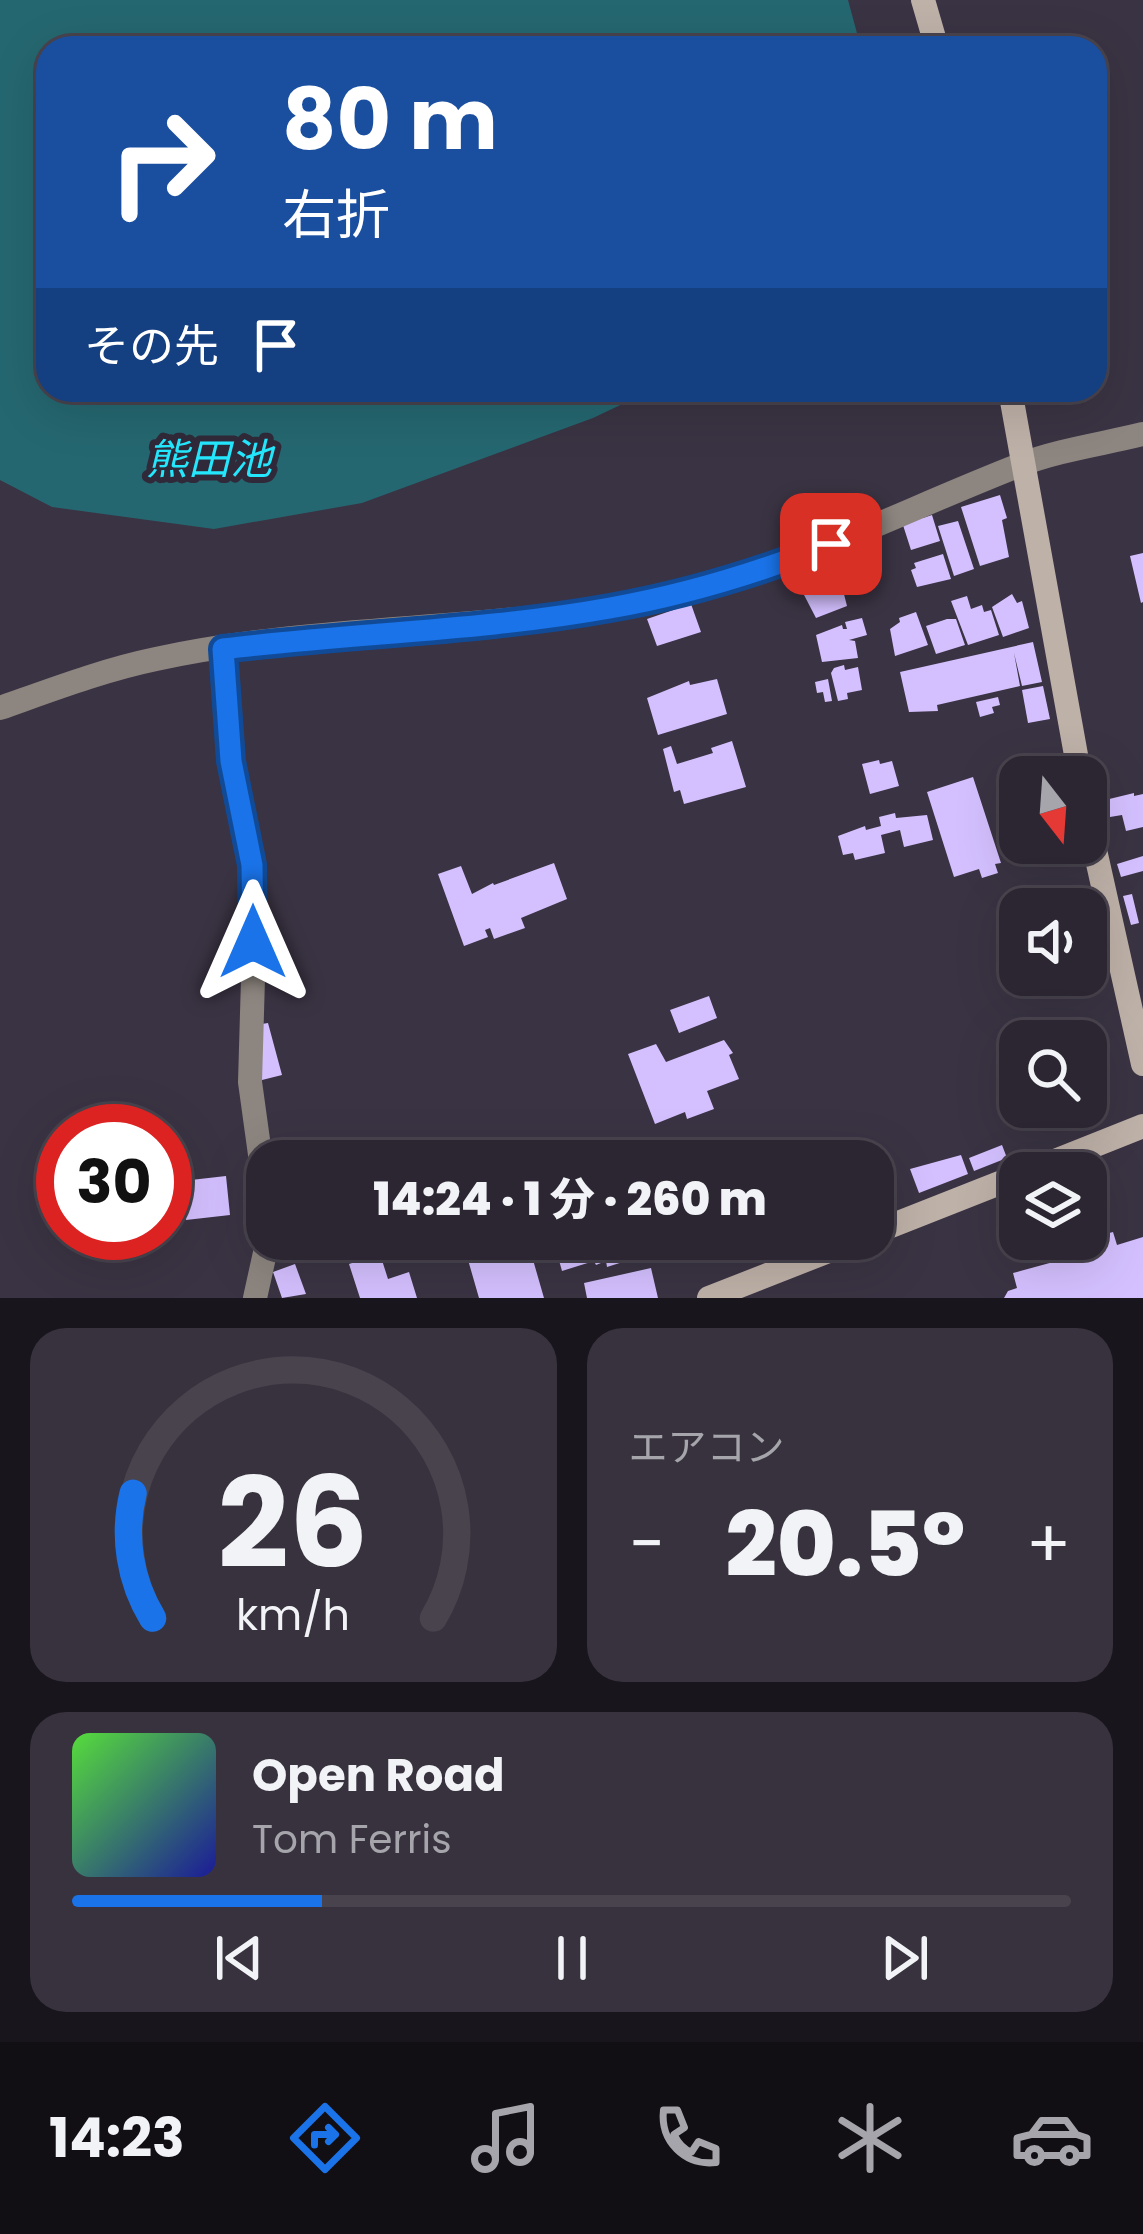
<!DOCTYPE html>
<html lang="ja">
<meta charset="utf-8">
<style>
body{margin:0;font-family:Poppins,"Noto Sans JP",sans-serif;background:#38323e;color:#f1f3f6;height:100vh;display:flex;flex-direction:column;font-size:45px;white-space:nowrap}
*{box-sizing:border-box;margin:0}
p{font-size:39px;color:#a6a5ac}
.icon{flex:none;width:66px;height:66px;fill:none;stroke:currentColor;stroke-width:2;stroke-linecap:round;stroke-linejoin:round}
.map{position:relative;height:1298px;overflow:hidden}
.side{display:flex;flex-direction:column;gap:30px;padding:30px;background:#18151c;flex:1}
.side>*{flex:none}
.guide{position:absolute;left:36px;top:36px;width:1071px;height:366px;border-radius:36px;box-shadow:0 12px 48px #0002,0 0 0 3px #48434d;background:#1a4fa0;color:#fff;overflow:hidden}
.needle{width:78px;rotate:163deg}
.fabs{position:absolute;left:999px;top:756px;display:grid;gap:24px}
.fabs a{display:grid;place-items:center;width:108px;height:108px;border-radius:24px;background:#2c2632;box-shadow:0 12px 48px #0002,0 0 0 3px #48434d;font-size:60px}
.speed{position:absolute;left:36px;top:1104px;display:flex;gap:24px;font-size:60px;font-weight:700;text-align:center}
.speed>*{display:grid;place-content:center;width:156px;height:156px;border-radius:50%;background:#2c2632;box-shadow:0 12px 48px #0002,0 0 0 3px #48434d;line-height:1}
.speed .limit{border:18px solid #d22;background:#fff;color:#111}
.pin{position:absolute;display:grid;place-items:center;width:102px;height:102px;color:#fff;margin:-51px;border-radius:24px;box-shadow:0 6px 18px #0006}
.me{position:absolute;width:132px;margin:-66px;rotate:0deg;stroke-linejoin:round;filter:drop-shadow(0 0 9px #0008)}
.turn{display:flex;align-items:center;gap:42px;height:252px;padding:0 48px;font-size:54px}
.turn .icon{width:156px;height:156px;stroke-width:2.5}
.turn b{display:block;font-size:84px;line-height:102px}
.then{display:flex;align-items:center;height:114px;padding:0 48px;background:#0003;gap:24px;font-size:45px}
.big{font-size:90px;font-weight:800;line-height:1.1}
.side .tile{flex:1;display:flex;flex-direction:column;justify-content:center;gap:18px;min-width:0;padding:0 42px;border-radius:36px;background:#38323e}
.side .dial{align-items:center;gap:0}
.dial svg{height:312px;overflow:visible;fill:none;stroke:#48434d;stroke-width:7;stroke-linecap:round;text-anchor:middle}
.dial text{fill:#f1f3f6;stroke:none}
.song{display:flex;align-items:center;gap:36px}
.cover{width:144px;height:144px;border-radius:18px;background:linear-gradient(135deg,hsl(110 70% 55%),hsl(240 70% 35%))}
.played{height:12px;border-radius:6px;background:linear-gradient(90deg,#1a73e8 25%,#48434d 25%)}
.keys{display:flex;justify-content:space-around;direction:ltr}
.heat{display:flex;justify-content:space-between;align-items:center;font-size:66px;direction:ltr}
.side .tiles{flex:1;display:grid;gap:30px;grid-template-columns:1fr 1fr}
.tile:last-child{grid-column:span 2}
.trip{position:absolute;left:246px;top:1140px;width:648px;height:120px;border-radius:36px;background:#2c2632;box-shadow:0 12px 48px #0002,0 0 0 3px #48434d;font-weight:800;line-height:120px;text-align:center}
.dock{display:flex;height:192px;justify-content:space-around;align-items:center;background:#120f14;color:#a6a5ac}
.dock .icon{width:84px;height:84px}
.dock .current{color:#1a73e8}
.dock b{font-size:54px;color:#f1f3f6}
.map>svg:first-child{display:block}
.water{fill:#256770}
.building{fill:#d4c0ff}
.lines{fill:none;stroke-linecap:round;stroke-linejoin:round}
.street{stroke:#8d857f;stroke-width:24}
.secondary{stroke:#beb1a8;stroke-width:24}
.route-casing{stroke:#114b97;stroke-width:30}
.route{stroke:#1a73e8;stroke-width:21}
.labels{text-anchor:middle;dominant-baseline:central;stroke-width:12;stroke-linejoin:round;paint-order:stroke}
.water-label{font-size:42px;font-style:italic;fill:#24e7fd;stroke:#302939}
</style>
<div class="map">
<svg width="1143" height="1298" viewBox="0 0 1143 1298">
<rect width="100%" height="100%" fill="#3a3343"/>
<path class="water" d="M0,0H848L861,48H48V390H652L593,418L362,503L214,529L52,507L0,480Z"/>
<path class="building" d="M1000,495L1007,518L1002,520L1009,557L980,566L961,507Z
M922,515L923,518L932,515L940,541L911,550L902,522Z
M958,521L974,569L954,576L938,526Z
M1143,553V602L1141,603L1130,556Z
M943,554L951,579L917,587L911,570L916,568L914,563Z
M834,555L847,606L816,618L803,593L824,582L818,561Z
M1012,594L1017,603L1022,601L1029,628L1003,637L992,607Z
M967,596L971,609L982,605L984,612L991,610L999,635L968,645L951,601Z
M691,604L701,632L657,646L647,619Z
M916,612L928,645L895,656L890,629L900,622L899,618Z
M862,618L867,635L849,640L855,641L858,658L822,662L816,635L842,625L843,629H847L845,622Z
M947,619H956L965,645L936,654L926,626Z
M1033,642L1042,682L1022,686L1014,653L1020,686L937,705L938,711L909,712L900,672Z
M844,665L845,670L858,667L862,690L847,693L848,699L838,701L831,673L834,668Z
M717,679L727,714L658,735L647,698L689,681L690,685Z
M828,679L832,701L825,702L823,692L817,693L815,682Z
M1043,686L1050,719L1028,723L1022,690Z
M998,697L1000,705L992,707L994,713L980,717L976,702Z
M732,741L746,787L684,804L680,790L674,792L663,749L671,746L677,764L713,753L711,748Z
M879,760L880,764L892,761L899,786L870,794L862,764Z
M973,777L1001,863L995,864L998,873L982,878L979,869L954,877L927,792Z
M1134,793V796L1143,794V827L1126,831L1122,815L1104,818L1101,801Z
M895,813L896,818L927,815L933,840L904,847L900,830L881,835L885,853L855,860L853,853L843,855L838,836L865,826L866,830L881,826L879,817Z
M1143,856V871L1121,877L1117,864Z
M554,863L567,899L521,918L525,928L494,939L490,928L485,930L488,937L464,946L438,874L461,866L472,894L493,883L494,885Z
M1132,894L1139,923L1131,925L1123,896Z
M709,996L717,1018L679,1033L670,1010Z
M268,1023L282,1075L258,1081L250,1026Z
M724,1040L733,1053L729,1055L739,1079L707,1091L714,1109L687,1119L685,1112L655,1124L628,1054L656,1044L666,1062Z
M1002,1145L1007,1158L974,1171L969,1158Z
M961,1155L968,1174L919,1193L910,1169Z
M226,1176L230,1215L186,1220L182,1181Z
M1113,1232L1117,1245L1143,1237V1298H1004L1008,1291L1017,1288L1013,1273L1079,1255L1076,1242Z
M462,1239H527L544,1298H479Z
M553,1239H660V1240L623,1251L626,1261L607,1267L606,1261L596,1265L594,1261L562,1271Z
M380,1254L388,1279L409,1272L417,1298H360L349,1264Z
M295,1264L306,1294L282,1298L273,1272Z
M651,1268L658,1298H587L584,1283Z"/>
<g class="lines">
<path class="street" d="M223,648L231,761L252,864L255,910L250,1082L267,1205
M0,708C51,690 103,670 156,659C331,621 513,634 688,592C804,563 909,508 1020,465C1058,450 1103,444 1143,434
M255,1298L268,1239"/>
<path class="secondary" d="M923,0L937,48
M1010,390L1080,777
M1086,810L1143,1064
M1025,1173L1143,1126
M873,1233L1020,1175
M709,1298L859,1239"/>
</g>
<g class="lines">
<g class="route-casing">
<path id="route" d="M253,942L252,865L231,761L223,649C352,633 482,631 610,608C685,595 760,572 831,544"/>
</g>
<use href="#route" class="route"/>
</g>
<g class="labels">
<g class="water-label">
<text x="209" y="459">熊田池</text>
</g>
</g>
</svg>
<div class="fabs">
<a><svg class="needle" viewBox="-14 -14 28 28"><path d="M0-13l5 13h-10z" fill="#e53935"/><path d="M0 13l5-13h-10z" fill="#a6a5ac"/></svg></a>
<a><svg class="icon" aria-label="sound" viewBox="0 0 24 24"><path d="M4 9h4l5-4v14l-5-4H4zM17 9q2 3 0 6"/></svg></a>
<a><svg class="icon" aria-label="search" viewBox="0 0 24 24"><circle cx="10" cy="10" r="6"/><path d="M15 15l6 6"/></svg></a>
<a><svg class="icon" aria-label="layers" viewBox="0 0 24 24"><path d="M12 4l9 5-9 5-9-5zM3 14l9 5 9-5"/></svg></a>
</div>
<div class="speed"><div class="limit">30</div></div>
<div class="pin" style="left:831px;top:544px;background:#d93025"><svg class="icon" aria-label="arrive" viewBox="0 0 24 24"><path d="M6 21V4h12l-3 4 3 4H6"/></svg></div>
<svg class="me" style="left:253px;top:942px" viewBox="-20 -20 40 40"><path d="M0-17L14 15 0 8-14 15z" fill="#1a73e8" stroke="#fff" stroke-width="4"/></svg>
<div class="trip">14:24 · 1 分 · 260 m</div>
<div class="guide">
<div class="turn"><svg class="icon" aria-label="right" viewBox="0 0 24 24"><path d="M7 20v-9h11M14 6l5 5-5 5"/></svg><div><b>80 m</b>右折</div></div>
<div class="then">その先<svg class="icon" aria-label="arrive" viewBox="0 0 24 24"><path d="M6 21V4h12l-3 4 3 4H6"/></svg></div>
</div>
</div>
<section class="side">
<div class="tiles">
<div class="tile dial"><svg viewBox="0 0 100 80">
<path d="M14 69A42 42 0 1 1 86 69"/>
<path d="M14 69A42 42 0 0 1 9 37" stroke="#1a73e8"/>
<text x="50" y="56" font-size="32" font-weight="700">26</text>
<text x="50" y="72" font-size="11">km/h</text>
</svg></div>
<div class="tile"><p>エアコン</p>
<div class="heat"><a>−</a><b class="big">20.5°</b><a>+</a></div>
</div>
<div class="tile">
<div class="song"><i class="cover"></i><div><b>Open Road</b><p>Tom Ferris</p></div></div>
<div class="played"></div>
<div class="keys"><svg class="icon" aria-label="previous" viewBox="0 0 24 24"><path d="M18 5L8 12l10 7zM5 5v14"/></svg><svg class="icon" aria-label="pause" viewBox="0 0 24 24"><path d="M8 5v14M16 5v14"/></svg><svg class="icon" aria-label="next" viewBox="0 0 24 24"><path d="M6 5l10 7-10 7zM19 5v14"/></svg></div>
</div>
</div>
</section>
<nav class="dock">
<b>14:23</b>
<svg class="icon current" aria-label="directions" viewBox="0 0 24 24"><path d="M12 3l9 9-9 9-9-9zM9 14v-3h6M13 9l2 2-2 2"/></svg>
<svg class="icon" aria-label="music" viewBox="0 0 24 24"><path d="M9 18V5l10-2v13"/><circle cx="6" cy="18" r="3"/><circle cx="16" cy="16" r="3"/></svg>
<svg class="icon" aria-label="phone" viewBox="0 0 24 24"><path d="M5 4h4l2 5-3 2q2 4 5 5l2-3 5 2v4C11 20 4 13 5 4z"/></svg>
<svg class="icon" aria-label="climate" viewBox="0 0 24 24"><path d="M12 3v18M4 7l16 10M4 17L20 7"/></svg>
<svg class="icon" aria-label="car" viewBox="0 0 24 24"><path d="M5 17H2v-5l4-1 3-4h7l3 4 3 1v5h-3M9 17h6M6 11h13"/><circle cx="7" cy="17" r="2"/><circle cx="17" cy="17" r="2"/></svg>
</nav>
